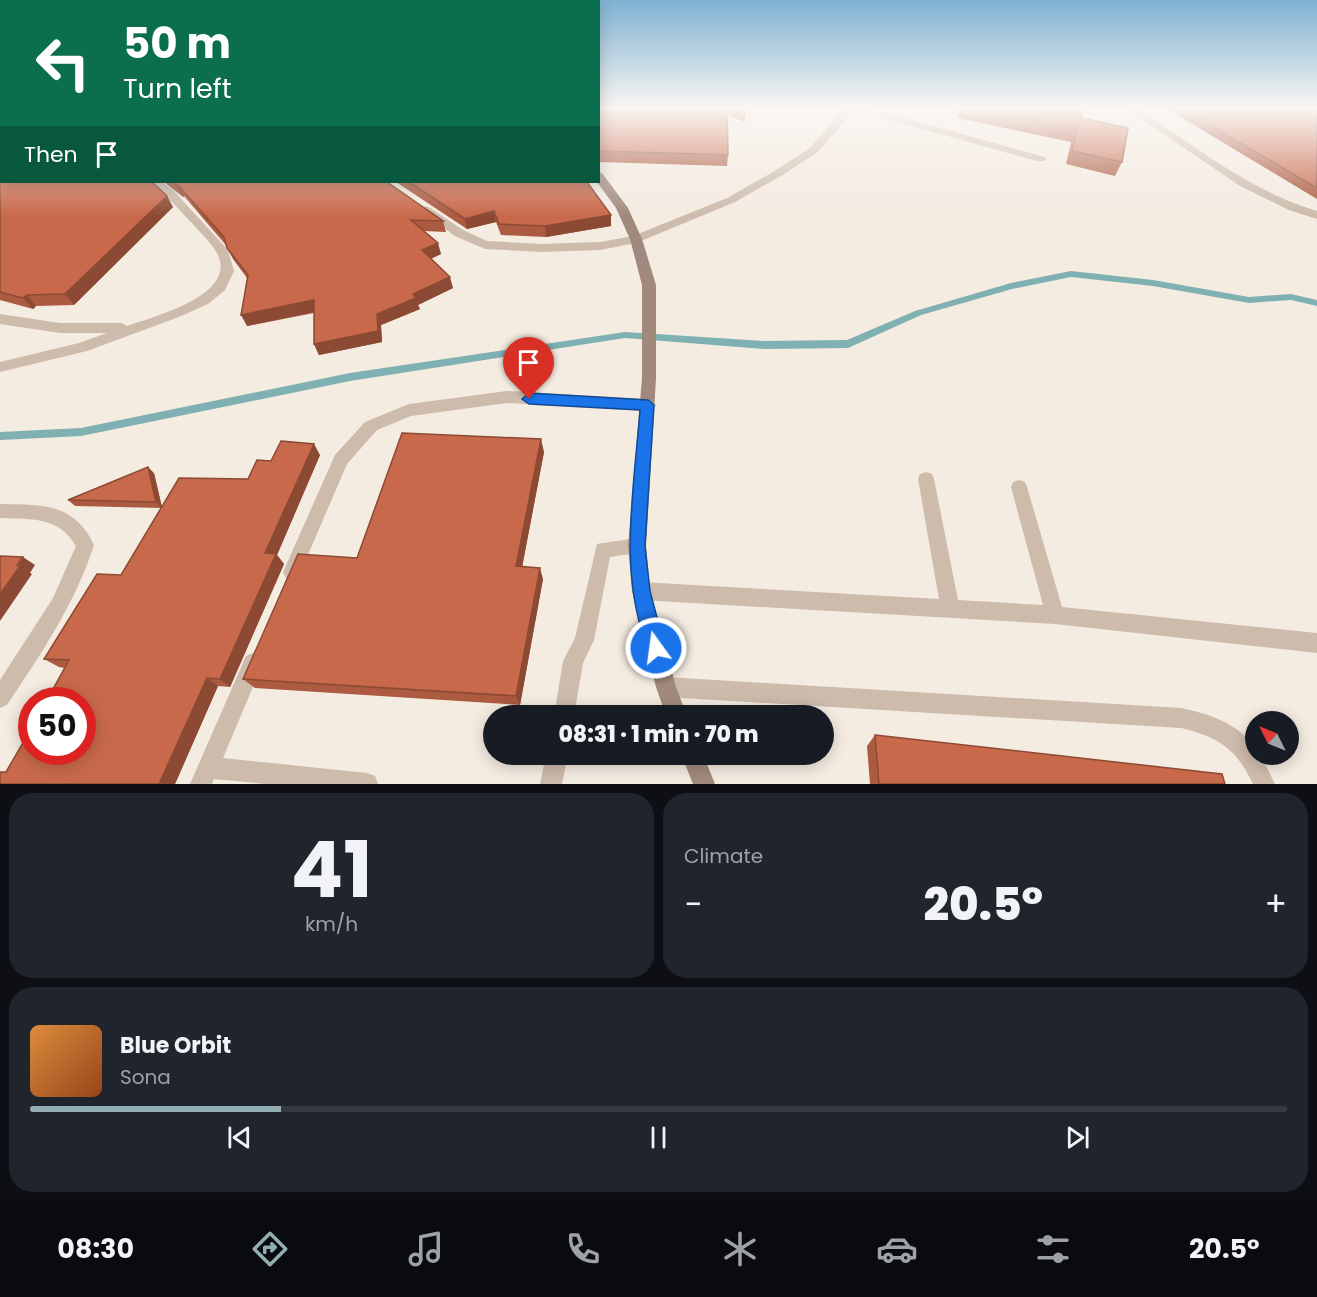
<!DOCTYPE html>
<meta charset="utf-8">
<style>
body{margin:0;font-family:Poppins,sans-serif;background:#20242c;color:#f1f3f6;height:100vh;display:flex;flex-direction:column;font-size:22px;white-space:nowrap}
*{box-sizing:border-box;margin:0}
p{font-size:20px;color:#9ea1a6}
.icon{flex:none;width:33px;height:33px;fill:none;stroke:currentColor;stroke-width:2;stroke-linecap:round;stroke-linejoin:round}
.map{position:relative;height:784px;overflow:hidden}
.sheet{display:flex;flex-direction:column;gap:9px;padding:9px;background:#0d0f14;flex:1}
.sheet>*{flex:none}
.hud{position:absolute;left:0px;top:0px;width:600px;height:183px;box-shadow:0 3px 15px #0003;background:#0b6e4f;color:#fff;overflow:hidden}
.needle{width:39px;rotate:313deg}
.fabs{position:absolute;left:1245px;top:711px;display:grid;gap:12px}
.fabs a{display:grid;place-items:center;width:54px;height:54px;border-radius:50%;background:#171b24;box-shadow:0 3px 15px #0003;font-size:30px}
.speed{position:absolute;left:18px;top:687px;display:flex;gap:12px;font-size:30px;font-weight:700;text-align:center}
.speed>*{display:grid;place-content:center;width:78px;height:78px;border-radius:50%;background:#171b24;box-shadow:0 3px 15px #0003;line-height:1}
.speed .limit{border:9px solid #d22;background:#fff;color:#111}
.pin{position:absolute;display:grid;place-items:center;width:51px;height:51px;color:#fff;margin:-62px -26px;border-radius:50% 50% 50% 0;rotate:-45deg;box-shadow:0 0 6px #0007}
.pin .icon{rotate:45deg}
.me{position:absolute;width:66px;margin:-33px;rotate:346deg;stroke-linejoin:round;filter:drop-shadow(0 0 4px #0008)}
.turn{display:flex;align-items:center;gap:21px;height:126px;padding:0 24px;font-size:27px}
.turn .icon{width:78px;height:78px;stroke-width:2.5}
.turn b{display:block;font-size:42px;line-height:51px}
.then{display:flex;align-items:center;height:57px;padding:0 24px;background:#0003;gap:12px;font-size:22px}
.big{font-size:45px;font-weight:800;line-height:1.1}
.sheet .card{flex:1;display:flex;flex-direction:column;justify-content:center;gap:9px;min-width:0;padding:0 21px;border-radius:24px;background:#20242c}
.sheet .dial{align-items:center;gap:0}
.dial b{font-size:78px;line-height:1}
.song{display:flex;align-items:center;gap:18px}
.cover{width:72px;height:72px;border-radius:9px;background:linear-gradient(135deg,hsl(30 70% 55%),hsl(20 70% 35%))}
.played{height:6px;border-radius:3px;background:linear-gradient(90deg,#92aeb2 20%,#363941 20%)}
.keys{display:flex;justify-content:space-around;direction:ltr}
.heat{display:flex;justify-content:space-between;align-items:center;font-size:33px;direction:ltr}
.sheet .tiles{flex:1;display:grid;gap:9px;grid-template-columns:1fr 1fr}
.card:last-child{grid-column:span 2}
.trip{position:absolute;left:483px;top:705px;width:351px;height:60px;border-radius:30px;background:#171b24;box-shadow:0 3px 15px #0003;font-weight:800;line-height:60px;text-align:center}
.menu{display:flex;height:96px;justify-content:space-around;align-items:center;background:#090b0e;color:#9ea1a6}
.menu .icon{width:42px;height:42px}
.menu .current{color:#92aeb2}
.menu b{font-size:27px;color:#f1f3f6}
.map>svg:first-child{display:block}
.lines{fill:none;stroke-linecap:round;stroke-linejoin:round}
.stream{fill:#7fb0b2;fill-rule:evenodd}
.minor{fill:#cdbbac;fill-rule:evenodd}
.secondary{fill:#a18a7d;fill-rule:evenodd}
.wall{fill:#ac5a40}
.shaded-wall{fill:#8c4a34}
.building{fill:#c8694b;stroke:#8c4a34;stroke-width:1.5}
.route{fill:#1a73e8;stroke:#114b97;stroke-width:1.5}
</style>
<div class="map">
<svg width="1317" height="784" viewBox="0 0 1317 784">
<rect width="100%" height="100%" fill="#f4ebe1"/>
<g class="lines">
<path class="stream" d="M1071,271L1153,280L1249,297L1291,294L1317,300V306L1291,300L1249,303L1153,286L1071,277L1012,289L921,315L848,348L764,349L625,338L350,381L81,436L0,440V432L81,428L350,373L625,332L764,341L847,340L915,311L1011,283Z"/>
<path class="minor" d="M846,107H863L872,111L867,114L854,110L818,152L781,176L735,202L636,243L600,250L542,252L485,249L455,236L420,210L426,206L430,208L463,230L487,241L542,244L600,242L633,236L727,198L773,172L810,148Z
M1124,107H1135C1194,145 1249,191 1317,211V219L1289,210L1240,186Z
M882,112L1045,157L1046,159L1045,161H1037L878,117V113Z
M150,182H162L173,190L228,250L234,271L225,290L208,304L179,317L87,351L0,372V362L79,343L107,333H60L0,324V314L60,323H122L127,326C154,316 236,296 218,255C213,243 186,218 176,206C168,198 155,190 150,182Z
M507,391L648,399L653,401L656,405L653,409L648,411L507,403L411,416L377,430L347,464L298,578L292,580L286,578L283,572L335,455L365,422L409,404Z
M926,472L932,474L934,479L958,600L1043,605L1011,487L1013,482L1019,480L1025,482L1027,487L1062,607L1317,633V653L1055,624L641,600L634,597L632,591L634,585L641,582L939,599L918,479L920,474Z
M0,504C41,505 74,502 94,545C75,604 41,654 7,705L0,708V680L53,598L76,546C57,515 32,520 0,518Z
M637,538L643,540L646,546L643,552L610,557L594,640L583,663L574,716H554L563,661L575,638L597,544Z
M253,653L260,656L263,663L223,758L367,773L375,776L378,784H265L214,779L212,784H190L246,656Z
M666,677L1181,708C1210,714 1236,723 1256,747V754H1260L1275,784H1253C1236,748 1218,737 1181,728L666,697L659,694L656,687L659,680Z
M546,754H568L562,784H540Z"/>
<path class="secondary" d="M598,172L602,173L628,208L642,239L656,285V378L646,546L650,591L676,687L687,716H666L656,687L632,591L628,546L642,378V285L630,239L616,208L597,182Z
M681,754H703L715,784H693Z"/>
</g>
<path class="wall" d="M0,107L173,207L74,305L36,306L33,309L0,300Z
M598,107H746V111L745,122L727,115L728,155L727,166L598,162Z
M961,107H1084L1081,118L1122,162L1115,176L1066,164L1071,142L957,118Z
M1164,107H1317V199Z
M164,182H387L443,221L446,232L424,231L441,254L431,259L453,288L418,305L420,309L381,325L382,342L319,355L314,344V313L247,326V278L233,259L225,244L184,196L183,197Z
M396,182H587L611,215V226L546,237L501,235L496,222L467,229Z
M544,452L522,567L543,579L520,705L255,688L243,679Z
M320,455L277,555L284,564L230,687L218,686L175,784H0L65,668L59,667L44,659L121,575L161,508L75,506L68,500L154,473L162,507L248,479L271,461Z
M875,735L1225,784H870L867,746Z"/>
<path class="shaded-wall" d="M178,185L184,196L183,197L177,186Z
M167,196L173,207L74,305L65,294Z
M494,211L496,222L467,229L465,219Z
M611,215V226L546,237L545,226Z
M438,243L441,254L425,261L422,250Z
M450,277L453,288L418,305L420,309L381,325L382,342L319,355L314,344L377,314L413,294Z
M27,295L36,306L33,309L23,298Z
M314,300L319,311L247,326L241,315Z
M541,439L544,452L520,578L516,566Z
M314,444L320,455L277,555L284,564L230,687L220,679L265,553Z
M148,467L154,473L162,508L156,502Z
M23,557L35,565L30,573L32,574L0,621V594Z
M540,568L543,579L520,705L516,696Z
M207,678L218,686L175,784H159Z"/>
<path class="building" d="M0,107H2V182H152L167,196L65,294L27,295L23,298L0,292Z
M598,107H727L728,155L598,151Z
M734,107H746V111Z
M968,107H1084L1081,118L1128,128L1122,162L1072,151L1077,128Z
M1179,107H1317V188Z
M171,182H387L443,221L411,220L438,243L422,250L450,277L413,294L416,298L377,314L378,331L314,344V300L241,315L248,275L227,248L224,237L178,185L177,186Z
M409,182H587L611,215L545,226L499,224L494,211L465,219Z
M402,433L541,439L516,566L540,568L516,696L243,679L298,554L357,558Z
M281,441L314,444L265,553L276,554L220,679L207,678L159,784H0V772H6L32,727V752H82V700H47L69,660L44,659L97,574L121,575L179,478L248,479L257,460L271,461Z
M148,467L156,502L68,500Z
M0,556L23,557L17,565L20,566L0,594Z
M875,735L1222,774L1225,784H879Z"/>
<linearGradient id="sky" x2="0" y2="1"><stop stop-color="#7eb2d2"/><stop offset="0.5" stop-color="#faf6f2"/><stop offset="1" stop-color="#faf6f2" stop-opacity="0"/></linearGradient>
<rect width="1317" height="216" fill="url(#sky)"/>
<path class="route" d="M529,393L648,400L654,405L645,546L650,591L665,648L662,654L656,657L650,654C617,577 634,490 640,410L529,404L522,399Z"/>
</svg>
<div class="fabs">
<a><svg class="needle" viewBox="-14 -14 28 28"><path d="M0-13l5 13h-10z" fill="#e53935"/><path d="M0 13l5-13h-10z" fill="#9ea1a6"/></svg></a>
</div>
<div class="speed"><div class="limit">50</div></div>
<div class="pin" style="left:529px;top:399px;background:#d93025"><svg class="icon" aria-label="arrive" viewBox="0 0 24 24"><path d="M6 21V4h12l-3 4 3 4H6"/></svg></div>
<svg class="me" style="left:656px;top:648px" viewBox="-20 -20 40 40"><circle r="17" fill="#1a73e8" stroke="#fff" stroke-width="3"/><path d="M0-11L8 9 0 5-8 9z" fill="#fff"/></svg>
<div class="trip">08:31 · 1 min · 70 m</div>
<div class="hud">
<div class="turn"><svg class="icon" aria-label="left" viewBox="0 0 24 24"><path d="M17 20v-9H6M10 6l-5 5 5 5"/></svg><div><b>50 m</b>Turn left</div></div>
<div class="then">Then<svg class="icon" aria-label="arrive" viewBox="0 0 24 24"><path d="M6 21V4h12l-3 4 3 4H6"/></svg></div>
</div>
</div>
<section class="sheet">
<div class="tiles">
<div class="card dial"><b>41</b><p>km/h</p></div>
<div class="card"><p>Climate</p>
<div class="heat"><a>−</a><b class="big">20.5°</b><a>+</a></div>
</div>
<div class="card">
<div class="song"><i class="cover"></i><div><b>Blue Orbit</b><p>Sona</p></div></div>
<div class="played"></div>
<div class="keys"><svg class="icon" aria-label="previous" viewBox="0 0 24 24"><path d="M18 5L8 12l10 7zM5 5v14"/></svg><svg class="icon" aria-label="pause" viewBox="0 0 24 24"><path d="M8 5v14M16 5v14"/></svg><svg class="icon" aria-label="next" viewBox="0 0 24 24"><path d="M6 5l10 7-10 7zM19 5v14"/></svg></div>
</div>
</div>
</section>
<nav class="menu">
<b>08:30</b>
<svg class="icon current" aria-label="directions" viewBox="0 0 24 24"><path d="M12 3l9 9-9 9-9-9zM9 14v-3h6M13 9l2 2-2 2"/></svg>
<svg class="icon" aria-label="music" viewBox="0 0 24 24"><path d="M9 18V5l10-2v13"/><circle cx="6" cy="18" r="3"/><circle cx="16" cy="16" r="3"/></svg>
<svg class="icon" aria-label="phone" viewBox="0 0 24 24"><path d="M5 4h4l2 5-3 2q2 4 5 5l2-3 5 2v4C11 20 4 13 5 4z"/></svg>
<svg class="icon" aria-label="climate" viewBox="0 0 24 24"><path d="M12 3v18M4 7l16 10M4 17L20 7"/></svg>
<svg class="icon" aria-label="car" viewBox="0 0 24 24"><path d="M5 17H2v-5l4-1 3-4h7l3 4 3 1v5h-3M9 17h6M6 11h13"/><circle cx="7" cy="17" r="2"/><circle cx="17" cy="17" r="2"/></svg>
<svg class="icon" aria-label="filters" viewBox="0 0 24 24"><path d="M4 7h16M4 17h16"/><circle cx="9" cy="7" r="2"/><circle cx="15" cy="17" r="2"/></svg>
<b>20.5°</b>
</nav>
